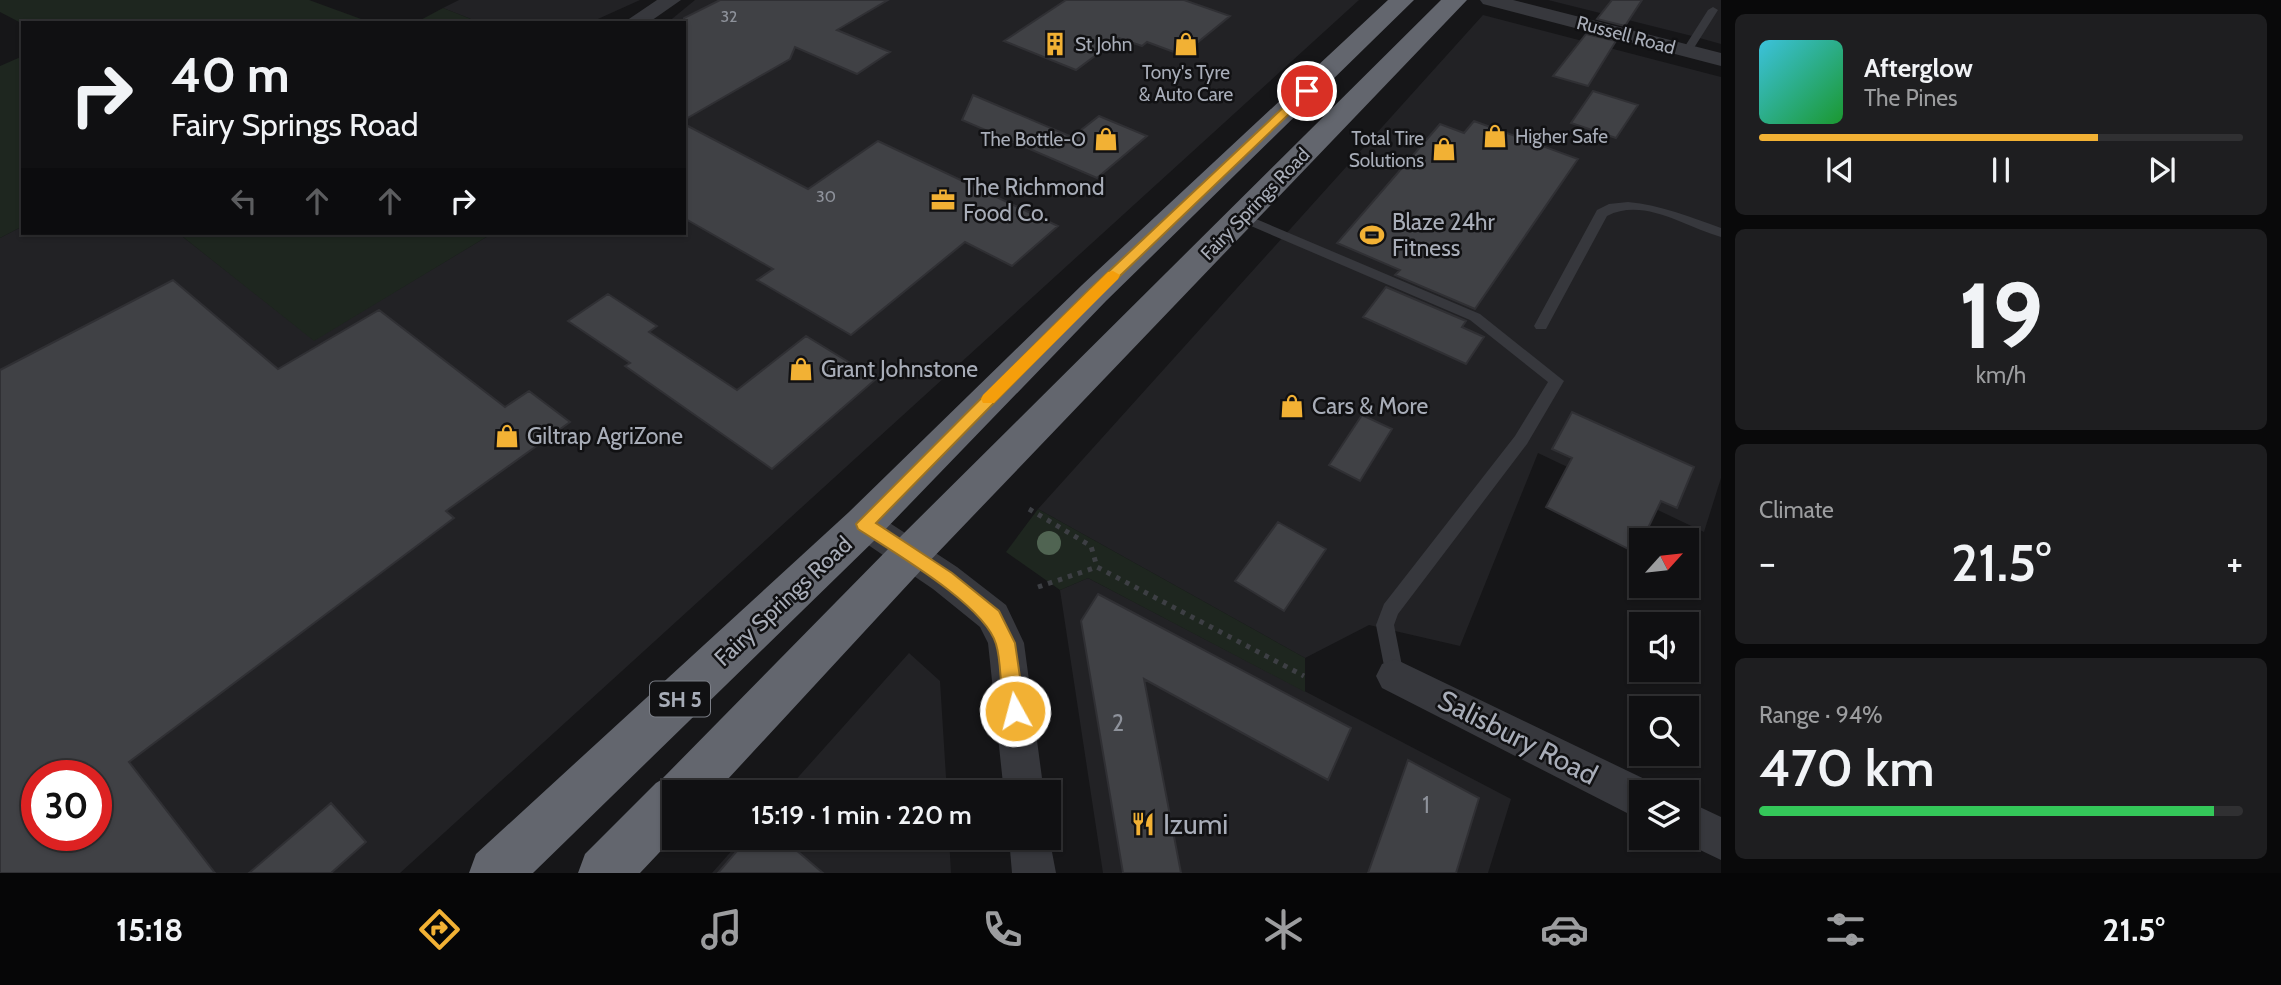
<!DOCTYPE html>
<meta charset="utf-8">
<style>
body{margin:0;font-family:Cabin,sans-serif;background:#1e1e20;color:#f1f3f6;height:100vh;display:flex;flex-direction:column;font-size:26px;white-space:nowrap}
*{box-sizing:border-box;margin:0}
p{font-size:23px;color:#9c9d9f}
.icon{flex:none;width:38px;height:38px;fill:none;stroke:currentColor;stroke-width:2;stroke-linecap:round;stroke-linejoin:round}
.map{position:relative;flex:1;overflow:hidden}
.drawer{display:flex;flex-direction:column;gap:14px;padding:14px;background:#09090a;width:560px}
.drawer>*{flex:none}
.hud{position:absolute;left:21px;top:21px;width:665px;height:214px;border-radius:0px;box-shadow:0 2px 5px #0004,0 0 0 2px #303032;background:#101012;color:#f1f3f6;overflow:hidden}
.needle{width:46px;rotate:63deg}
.tools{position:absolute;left:1629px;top:528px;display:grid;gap:14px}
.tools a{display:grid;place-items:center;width:70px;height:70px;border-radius:0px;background:#101012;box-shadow:0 2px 5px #0004,0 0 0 2px #303032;font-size:35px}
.speed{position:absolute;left:21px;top:760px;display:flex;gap:14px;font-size:35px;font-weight:700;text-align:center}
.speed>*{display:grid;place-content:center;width:91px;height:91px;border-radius:50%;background:#101012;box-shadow:0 2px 5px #0004,0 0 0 2px #303032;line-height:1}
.speed .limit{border:10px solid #d22;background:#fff;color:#111}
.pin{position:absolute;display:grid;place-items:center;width:60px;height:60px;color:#fff;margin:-30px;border:4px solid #fff;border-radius:50%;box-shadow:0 2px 7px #0007}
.me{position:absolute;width:77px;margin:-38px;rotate:353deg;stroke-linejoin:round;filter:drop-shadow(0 0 5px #0008)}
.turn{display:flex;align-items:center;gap:24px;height:147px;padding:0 35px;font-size:32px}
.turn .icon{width:91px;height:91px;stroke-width:2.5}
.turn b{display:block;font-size:49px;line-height:60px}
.lanes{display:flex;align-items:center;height:66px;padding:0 35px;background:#0003;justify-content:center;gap:35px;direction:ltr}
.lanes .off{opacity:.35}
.big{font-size:52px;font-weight:600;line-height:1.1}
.drawer .widget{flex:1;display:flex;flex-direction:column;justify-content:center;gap:10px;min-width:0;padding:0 24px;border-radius:10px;background:#1e1e20}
.drawer .dial{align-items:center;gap:0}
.dial b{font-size:91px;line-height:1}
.song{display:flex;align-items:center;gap:21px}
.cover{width:84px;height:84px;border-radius:10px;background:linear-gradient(135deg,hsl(190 70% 55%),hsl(130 70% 35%))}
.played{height:7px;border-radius:4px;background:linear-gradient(90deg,#f2b134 70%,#303032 70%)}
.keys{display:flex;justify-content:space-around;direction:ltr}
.heat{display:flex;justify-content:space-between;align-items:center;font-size:38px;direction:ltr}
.charge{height:10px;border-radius:5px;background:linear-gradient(90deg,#34c759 94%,#303032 0)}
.trip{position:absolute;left:662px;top:780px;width:399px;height:70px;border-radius:0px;background:#101012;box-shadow:0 2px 5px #0004,0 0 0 2px #303032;font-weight:600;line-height:70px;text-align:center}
.menu{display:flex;height:112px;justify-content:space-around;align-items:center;background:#060607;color:#9c9d9f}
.menu .icon{width:49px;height:49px}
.menu .active{color:#f2b134}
.menu b{font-size:32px;color:#f1f3f6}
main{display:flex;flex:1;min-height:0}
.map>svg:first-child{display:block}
.built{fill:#222225;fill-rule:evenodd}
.green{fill:#1e261f}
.building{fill:#404145;stroke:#303034;stroke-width:2;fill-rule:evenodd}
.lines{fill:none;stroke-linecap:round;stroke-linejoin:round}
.path{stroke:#3d3f44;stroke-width:5;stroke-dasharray:4.5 6;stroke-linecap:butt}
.lane{fill:#37383d;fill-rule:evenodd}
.street{fill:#37383d;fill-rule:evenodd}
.highway{fill:#63666e;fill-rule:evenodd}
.tree{fill:#506452}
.route{fill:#f2b134;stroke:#9d7322;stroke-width:2}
.slow{fill:#f59e0b}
.labels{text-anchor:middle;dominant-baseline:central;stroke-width:5;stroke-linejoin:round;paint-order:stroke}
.far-number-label{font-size:16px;fill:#8e929b}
.far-street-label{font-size:19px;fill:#a8adb8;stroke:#111113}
.far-poi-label{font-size:19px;fill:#a8adb8;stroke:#111113;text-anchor:start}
.shield{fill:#111113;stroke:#7b7e86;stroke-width:2}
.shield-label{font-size:21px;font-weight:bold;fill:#a8adb8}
.poi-label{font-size:23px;fill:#a8adb8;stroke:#111113;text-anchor:start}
.street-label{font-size:23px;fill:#a8adb8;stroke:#111113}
.near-number-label{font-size:23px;fill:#8e929b}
.near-street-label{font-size:28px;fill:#a8adb8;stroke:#111113}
.near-poi-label{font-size:28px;fill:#a8adb8;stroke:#111113;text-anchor:start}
</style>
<main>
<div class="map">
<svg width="1721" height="873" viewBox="0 0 1721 873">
<rect width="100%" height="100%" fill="#161618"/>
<path class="built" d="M459,0H640L589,23H481L443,8Z
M695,0H1359L400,873H0V238L23,226V233H178L314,340L493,233H684V23H667ZM37,775H96V835H37Z
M1548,0H1721V44L1696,37Z
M1483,15L1721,77V478L1704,532L1538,453L1460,646L1369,625L1305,658L1038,509Z
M1088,578L1511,799L1488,873H1103L1060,590Z
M909,653L940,681L947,793H784Z
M743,838H949L951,873H712Z"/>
<path class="green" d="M0,0H309L372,23L23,24L0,12Z
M443,8L481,23H415Z
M23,56V226L0,238V66Z
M178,233H493L314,341Z
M1038,509L1305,658V692L1088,578L1060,590L1006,552Z"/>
<path class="building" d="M720,0H888L837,30L890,52L857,74L795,47L790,59L684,120V18Z
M1066,0H1184L1230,16L1182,55L1147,42L1142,46L1119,38L1076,70L1004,41Z
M1612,0H1642L1625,26L1597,19Z
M1586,34L1616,41L1588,86L1553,76Z
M1593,91L1638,105L1616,138L1571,123Z
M973,95L1072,137L1099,116L1147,136L1097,178L962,120Z
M1474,121L1578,159L1475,309L1395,275L1400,270L1337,243L1440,124L1464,133Z
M684,124L808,189L878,141L1058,226L1012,266L965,242L851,335L757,280L773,269L684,218Z
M173,280L278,369L379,310L505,407L529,391L570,422L446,511L454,518L129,762L215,873H0V370ZM37,775H96V835H37Z
M1386,287L1466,321L1462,327L1484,337L1466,364L1363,317Z
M608,294L657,326L649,332L737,390L806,336L876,379L772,469L625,366L630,363L568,321Z
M1572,412L1694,467L1677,508L1661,501L1636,553L1546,507L1572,458L1552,449Z
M1362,415L1392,429L1360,481L1329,465Z
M1278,522L1326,549L1284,611L1235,581Z
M1098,594L1351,728L1328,780L1144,679L1181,873H1123L1081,621Z
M1408,760L1479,798L1456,873H1368Z
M331,803L366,842L331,873H249Z
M748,838H782L823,873H718Z"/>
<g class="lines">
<path class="path" d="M1029,509L1091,546L1097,567L1304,676
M1038,587L1097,567"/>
<path class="lane" d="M1713,7L1718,10L1692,51L1683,53L1682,51L1708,10Z
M1628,202C1661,205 1690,217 1721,228V237C1685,227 1644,197 1607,216L1546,329H1536L1534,326L1597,210L1609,204Z
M1242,213L1480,314L1564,381L1527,444L1398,614L1394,625L1404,676L1402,682L1395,685L1388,682L1386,676L1376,625L1384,604L1515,436L1548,382L1470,320L1237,220V214Z"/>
<path class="street" d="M657,0H681L648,23H623Z
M1480,0H1513L1721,53V66L1483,4Z
M864,510L876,514L957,567L1006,605L1024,643L1044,793H1004L988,643L980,627L933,589L852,534L847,524L852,514Z
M1395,659L1657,785L1660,793H1642V819L1627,813L1382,688L1376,676L1382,664Z
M1687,801L1721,817V860L1675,838H1687Z
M1048,831L1056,873H1012L1009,838H1048Z"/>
<path class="highway" d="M1388,0H1414L1106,301L879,536L533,873H469L476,854L849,512L1082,285Z
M1441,0H1467L925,566L715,793H674V837L640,873H578L585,854L656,783L661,780L895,542Z"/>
</g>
<circle class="tree" cx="1049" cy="543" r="12"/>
<path class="route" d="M1303,89L1313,91L1099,296L876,523L952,573L999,611L1015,643L1025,711L1022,717L1015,720L1008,717C998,695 1003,667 996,644C985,605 893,552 858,529L856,524L1089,290Z"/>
<path class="slow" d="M1113,271L1120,275L1118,279L994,403H983L981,399L983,395L1108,272Z"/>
<defs>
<g id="building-bare" transform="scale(1.89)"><path d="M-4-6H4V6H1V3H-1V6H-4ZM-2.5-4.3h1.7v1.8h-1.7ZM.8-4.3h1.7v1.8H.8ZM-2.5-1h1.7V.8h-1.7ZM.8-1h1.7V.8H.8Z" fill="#f2b134" stroke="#111113" stroke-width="2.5" paint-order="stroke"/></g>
<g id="shop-bare" transform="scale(1.89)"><path d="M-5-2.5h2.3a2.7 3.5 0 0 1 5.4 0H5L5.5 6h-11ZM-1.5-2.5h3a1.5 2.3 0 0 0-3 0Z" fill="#f2b134" stroke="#111113" stroke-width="2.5" paint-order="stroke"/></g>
<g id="office-bare" transform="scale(1.89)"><path d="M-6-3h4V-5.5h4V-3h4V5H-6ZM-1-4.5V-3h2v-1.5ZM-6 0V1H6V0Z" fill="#f2b134" stroke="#111113" stroke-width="2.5" paint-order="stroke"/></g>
<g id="stadium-bare" transform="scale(1.89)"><path d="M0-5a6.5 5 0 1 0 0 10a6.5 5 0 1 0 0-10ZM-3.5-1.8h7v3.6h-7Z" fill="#f2b134" stroke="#111113" stroke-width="2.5" paint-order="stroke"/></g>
<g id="restaurant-bare" transform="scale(1.89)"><path d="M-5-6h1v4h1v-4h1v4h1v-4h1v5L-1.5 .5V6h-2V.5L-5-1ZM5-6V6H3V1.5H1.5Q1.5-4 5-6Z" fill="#f2b134" stroke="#111113" stroke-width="2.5" paint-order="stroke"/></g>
</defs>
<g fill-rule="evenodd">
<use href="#building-bare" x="1055" y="44"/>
<use href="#shop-bare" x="1186" y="44"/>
<use href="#shop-bare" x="1495" y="136"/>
<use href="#shop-bare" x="1106" y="139"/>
<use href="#shop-bare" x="1444" y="149"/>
<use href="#office-bare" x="943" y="200"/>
<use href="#stadium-bare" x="1372" y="235"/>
<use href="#shop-bare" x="801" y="369"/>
<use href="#shop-bare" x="1292" y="406"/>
<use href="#shop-bare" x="507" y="436"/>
<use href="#restaurant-bare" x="1143" y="824"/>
</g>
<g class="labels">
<g class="far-number-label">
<text x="729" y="16">32</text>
<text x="826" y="196">30</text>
</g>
<g class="far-street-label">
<text transform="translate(1626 35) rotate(15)">Russell Road</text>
<text transform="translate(1255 204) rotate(-46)">Fairy Springs Road</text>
</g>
<g class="far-poi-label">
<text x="1075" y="44">St John</text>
<text x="1186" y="72" text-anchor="middle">Tony's Tyre<tspan x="1186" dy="22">&amp; Auto Care</tspan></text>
<text x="1515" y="136">Higher Safe</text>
<text x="1424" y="138" text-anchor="end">Total Tire<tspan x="1424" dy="22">Solutions</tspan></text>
<text x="1086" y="139" text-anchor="end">The Bottle-O</text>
</g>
<rect class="shield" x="650" y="681.5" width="60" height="35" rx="5"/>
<g class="shield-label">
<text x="680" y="699">SH 5</text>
</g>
<g class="poi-label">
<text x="963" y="187">The Richmond<tspan x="963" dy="26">Food Co.</tspan></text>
<text x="1392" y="222">Blaze 24hr<tspan x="1392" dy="26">Fitness</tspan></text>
<text x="821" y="369">Grant Johnstone</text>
<text x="1312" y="406">Cars &amp; More</text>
<text x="527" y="436">Giltrap AgriZone</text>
</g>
<g class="street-label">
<text transform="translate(783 601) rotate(-43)">Fairy Springs Road</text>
</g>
<g class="near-number-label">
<text x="1118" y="723">2</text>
<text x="1426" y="805">1</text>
</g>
<g class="near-street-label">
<text transform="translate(1518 737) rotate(27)">Salisbury Road</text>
</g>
<g class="near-poi-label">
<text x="1163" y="824">Izumi</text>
</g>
</g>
</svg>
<div class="tools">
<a><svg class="needle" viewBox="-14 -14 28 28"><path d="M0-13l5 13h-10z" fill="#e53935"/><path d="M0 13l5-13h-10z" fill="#9c9d9f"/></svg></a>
<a><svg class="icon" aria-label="sound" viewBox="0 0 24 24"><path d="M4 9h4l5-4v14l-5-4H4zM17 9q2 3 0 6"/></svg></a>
<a><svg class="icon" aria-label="search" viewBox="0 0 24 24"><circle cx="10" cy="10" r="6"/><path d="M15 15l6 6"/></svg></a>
<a><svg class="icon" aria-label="layers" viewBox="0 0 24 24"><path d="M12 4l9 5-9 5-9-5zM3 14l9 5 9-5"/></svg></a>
</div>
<div class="speed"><div class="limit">30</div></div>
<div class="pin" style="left:1307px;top:91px;background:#d93025"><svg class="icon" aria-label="arrive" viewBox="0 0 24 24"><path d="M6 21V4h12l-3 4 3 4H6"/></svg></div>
<svg class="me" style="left:1015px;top:711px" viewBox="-20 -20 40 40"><circle r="17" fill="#f2b134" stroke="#fff" stroke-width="3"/><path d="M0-11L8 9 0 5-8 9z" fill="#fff"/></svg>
<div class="trip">15:19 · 1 min · 220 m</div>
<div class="hud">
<div class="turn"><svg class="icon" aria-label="right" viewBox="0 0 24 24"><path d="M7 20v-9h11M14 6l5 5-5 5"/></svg><div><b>40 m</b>Fairy Springs Road</div></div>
<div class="lanes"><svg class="icon off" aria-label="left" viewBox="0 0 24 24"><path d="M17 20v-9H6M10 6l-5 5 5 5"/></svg><svg class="icon off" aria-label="ahead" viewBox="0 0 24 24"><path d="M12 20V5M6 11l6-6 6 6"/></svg><svg class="icon off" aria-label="ahead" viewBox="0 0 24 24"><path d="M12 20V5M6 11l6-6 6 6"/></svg><svg class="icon" aria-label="right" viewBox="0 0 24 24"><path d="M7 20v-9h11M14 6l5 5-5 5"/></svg></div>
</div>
</div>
<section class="drawer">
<div class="widget">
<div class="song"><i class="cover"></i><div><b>Afterglow</b><p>The Pines</p></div></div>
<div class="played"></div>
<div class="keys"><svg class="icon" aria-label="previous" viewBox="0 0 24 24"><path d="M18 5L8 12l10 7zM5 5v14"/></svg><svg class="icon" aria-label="pause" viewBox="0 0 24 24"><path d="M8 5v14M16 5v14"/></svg><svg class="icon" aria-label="next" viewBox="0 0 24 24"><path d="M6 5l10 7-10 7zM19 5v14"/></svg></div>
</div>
<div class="widget dial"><b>19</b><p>km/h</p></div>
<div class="widget"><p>Climate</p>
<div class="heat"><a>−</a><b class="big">21.5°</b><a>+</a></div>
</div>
<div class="widget"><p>Range · 94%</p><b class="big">470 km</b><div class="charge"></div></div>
</section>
</main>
<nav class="menu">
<b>15:18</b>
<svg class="icon active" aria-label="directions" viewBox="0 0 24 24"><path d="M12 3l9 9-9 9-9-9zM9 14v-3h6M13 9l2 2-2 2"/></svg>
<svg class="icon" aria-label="music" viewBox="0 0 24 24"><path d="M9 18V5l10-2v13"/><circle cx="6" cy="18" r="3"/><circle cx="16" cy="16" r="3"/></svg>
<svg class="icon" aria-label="phone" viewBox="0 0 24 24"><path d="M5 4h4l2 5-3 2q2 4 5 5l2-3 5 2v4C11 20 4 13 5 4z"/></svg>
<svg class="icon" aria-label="climate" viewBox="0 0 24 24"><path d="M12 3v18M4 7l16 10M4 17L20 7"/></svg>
<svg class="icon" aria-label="car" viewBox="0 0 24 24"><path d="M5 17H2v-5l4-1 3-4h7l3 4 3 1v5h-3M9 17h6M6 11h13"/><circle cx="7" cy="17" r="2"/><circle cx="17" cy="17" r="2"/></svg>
<svg class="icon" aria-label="filters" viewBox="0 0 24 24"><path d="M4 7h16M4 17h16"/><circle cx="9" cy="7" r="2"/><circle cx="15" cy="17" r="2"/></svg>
<b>21.5°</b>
</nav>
